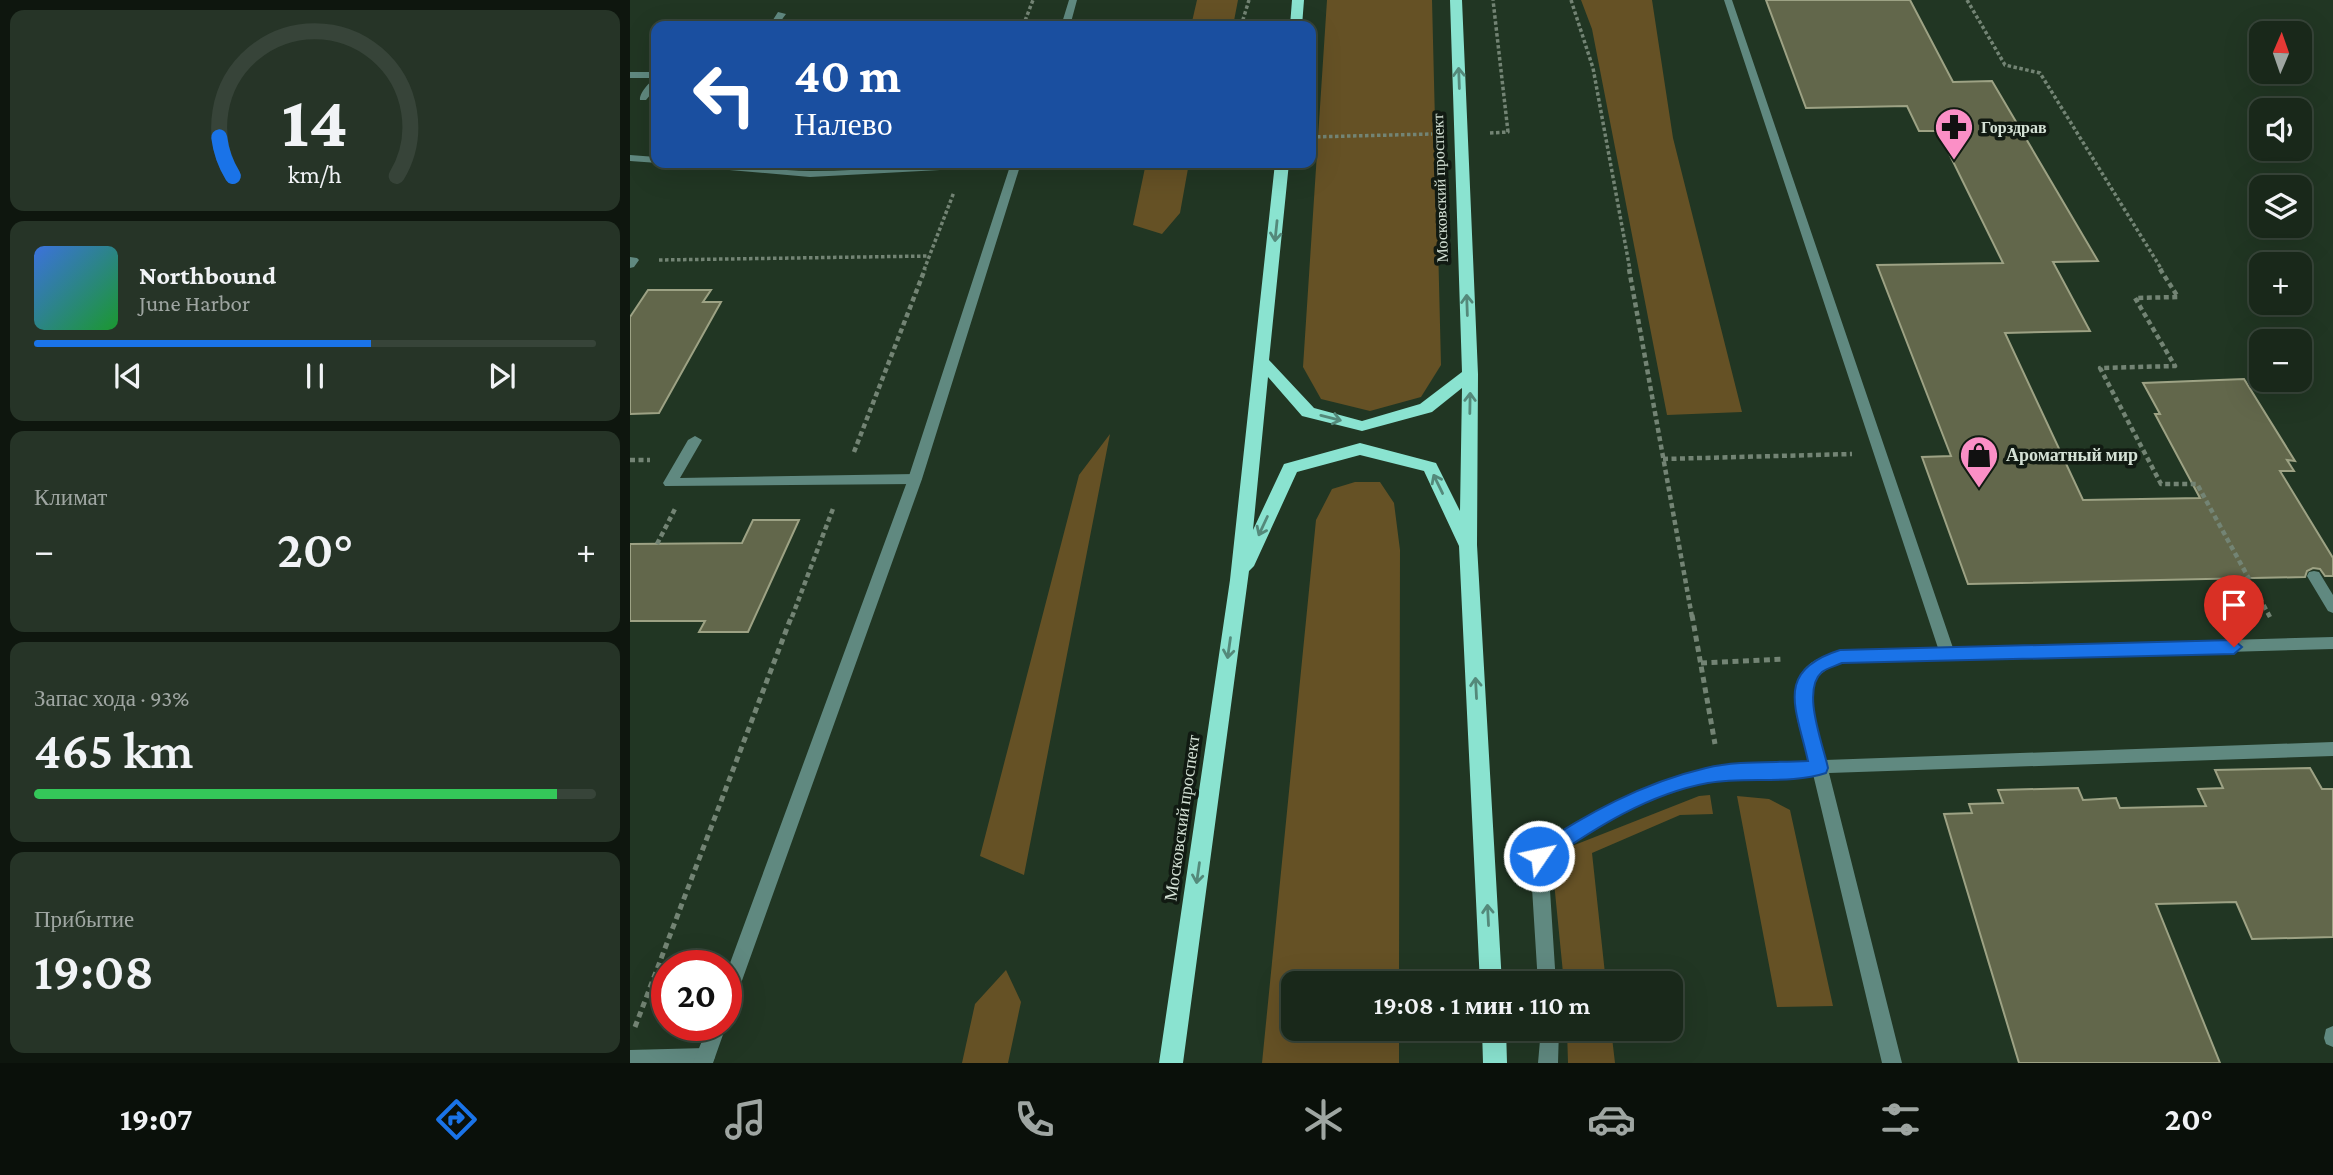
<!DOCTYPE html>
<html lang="ru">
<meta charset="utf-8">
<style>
body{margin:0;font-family:"Crimson Pro",serif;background:#263427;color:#f1f3f6;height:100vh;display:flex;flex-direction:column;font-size:26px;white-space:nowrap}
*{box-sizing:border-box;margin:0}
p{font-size:23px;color:#9fa6a2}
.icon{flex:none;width:38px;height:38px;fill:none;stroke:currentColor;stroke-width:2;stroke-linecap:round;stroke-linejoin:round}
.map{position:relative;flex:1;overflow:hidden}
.side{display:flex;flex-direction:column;gap:10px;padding:10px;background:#0e160e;width:630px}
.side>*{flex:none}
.top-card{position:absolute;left:21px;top:21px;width:665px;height:147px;border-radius:14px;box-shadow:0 7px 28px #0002,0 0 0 2px #374439;background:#1a4fa0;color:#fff;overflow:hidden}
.needle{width:46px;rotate:2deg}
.buttons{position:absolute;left:1619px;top:21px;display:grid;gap:14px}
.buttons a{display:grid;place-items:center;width:63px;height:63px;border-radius:14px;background:#19281a;box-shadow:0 7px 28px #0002,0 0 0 2px #374439;font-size:35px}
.speed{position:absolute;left:21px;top:950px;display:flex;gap:14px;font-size:35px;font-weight:700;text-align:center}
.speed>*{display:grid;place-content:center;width:91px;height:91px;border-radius:50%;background:#19281a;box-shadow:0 7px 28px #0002,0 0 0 2px #374439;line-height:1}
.speed .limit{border:10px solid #d22;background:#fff;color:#111}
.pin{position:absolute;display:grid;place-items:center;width:60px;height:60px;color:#fff;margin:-72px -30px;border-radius:50% 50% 50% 0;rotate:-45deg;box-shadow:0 0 7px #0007}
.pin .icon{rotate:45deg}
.me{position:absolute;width:77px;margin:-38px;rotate:56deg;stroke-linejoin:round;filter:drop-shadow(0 0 5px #0008)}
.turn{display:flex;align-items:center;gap:24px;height:147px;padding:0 28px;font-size:32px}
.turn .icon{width:91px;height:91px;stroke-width:2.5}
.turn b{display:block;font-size:49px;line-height:60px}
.big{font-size:52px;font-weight:600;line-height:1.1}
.side .card{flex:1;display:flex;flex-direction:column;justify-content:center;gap:10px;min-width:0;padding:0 24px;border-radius:14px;background:#263427}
.side .dial{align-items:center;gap:0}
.dial svg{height:182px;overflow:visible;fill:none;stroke:#374439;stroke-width:7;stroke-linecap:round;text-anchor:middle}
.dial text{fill:#f1f3f6;stroke:none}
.song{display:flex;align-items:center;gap:21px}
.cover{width:84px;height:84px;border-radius:10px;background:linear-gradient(135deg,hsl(220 70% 55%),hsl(130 70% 35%))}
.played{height:7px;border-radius:4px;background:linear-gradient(90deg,#1a73e8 60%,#374439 60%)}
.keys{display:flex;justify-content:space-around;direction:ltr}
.heat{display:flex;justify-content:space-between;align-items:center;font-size:38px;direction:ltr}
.charge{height:10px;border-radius:5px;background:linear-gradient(90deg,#34c759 93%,#374439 0)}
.trip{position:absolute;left:651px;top:971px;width:402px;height:70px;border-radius:14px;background:#19281a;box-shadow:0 7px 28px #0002,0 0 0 2px #374439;font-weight:600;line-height:70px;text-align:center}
.tabs{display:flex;height:112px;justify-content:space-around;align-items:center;background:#0a100a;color:#9fa6a2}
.tabs .icon{width:49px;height:49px}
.tabs .selected{color:#1a73e8}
.tabs b{font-size:32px;color:#f1f3f6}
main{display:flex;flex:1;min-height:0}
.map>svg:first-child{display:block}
.green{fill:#655125}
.building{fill:#62674b;stroke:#9da284;stroke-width:2}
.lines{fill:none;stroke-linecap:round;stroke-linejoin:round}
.path-far2{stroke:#738474;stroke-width:3.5;stroke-dasharray:3.5 2.5;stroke-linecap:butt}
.path-far1{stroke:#738474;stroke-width:4.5;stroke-dasharray:5 3.5;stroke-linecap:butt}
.path{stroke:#738474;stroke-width:5;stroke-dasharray:6 4.5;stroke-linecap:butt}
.service{fill:#608980;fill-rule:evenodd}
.minor{fill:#608980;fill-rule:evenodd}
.primary{fill:#8ae3d0;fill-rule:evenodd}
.oneway{stroke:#54897a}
.route{fill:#1a73e8;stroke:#114b97;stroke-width:2}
.labels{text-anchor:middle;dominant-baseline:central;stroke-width:7;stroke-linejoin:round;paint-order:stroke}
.far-poi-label{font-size:16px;font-weight:bold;fill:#d4e1d5;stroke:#111a12;text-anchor:start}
.far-street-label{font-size:16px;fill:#d4e1d5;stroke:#111a12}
.poi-label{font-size:18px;font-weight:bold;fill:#d4e1d5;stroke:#111a12;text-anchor:start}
.street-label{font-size:18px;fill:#d4e1d5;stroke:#111a12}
</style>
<main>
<section class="side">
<div class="card dial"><svg viewBox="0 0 100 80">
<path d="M14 69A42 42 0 1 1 86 69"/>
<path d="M14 69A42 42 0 0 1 8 52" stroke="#1a73e8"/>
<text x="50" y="56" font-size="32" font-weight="700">14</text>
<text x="50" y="72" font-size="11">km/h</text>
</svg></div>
<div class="card">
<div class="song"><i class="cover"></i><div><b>Northbound</b><p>June Harbor</p></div></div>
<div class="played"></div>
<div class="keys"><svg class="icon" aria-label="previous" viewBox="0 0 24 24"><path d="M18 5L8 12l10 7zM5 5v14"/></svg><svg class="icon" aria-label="pause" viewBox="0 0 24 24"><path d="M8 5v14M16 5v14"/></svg><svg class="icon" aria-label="next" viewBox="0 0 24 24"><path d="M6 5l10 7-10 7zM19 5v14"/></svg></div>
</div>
<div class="card"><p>Климат</p>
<div class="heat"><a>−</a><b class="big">20°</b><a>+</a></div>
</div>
<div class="card"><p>Запас хода · 93%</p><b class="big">465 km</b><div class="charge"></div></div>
<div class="card"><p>Прибытие</p><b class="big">19:08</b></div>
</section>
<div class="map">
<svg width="1703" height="1063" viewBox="0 0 1703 1063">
<rect width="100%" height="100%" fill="#213623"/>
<path class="green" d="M567,0H608L603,26H561Z
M697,0H802L811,365L791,397L740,411L691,399L673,367Z
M951,0H1022L1043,138L1112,412L1037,415L962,29Z
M516,163H559L550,213L532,234L503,225Z
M480,434L394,875L350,856L449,475Z
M725,482H750L764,503L770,550L769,983L663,984V1029H769V1063H632L686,520L702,489Z
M1080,795L1083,814L1050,815L962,853L976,983H934L924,882L927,867L942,846L1069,796Z
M1107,796L1139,799L1160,810L1203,1006L1147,1007Z
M376,970L391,1002L378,1063H332L345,1004Z
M937,1029H981L985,1063H938Z"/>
<path class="building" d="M1136,0H1280L1323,82L1362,81L1468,261L1423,262L1460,331L1375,333L1453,500L1570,498L1525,414H1530L1513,383L1614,379L1665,461L1657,460L1664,471H1650L1703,558V576H1695L1690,569L1683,568L1677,571L1675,577L1338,584L1292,457L1321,456L1247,265L1373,263L1308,131H1289L1277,106L1176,108Z
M18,290H81L73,302H91L29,413L0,414V317Z
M123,520H169L118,632H69L75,621H0V544L112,543Z
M1680,768L1692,789H1703V937L1622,939L1606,902L1526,904L1590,1063H1389L1314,814L1342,813L1339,804L1373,803L1368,790L1448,788L1453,800L1486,798L1490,808L1576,806L1568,789L1593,788L1585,770Z"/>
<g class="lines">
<path class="path-far2" d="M941,0L963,68L1000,270
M1337,0L1375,65L1410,73L1532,270
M393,26L403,0
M611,26L619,0
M860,133L878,132L863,0
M681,137L802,134
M29,260L299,256
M294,270L324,192"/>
<path class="path-far1" d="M999,269L1062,617
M1530,269L1548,297L1505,298L1545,366L1470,368L1531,484H1567L1640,617
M224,452L295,269
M1033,459L1222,454
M0,460H20
M27,544L46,507
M162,617L204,506"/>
<path class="path" d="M1062,615L1085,744
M1071,663L1154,659
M5,1027L162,615"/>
<path class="service" d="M1094,0H1102L1323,648L1703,637V649L1211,663C1162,679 1184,724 1195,760L1703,742V756L1199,773L1272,1063H1252L1183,774C1152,776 1122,775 1092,779C1028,789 970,825 918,859L926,984H908L900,856L903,851C959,814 1021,778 1088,766C1118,761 1149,763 1179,761C1174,742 1166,723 1165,703C1163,651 1210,651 1248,650C1268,649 1288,649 1308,648Z
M148,12L156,14L147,26H139Z
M0,72H26V78H0Z
M26,79V88L16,100H10C9,94 19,81 26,79Z
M0,155L26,157L28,163L0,161Z
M48,163C92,161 136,171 181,171C250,171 320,160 389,163L384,166L180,177L53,166Z
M0,257L7,258L9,260L4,267L0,268Z
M65,436L72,440L50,478L285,474L292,479L285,484L35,486L33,483L58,440Z
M1684,571L1689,572L1703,595V613L1698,611L1677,576L1679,572Z
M1703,1026V1047L1696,1044L1694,1038L1696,1029Z
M911,1029H929L928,1063H908Z
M75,1048L82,1050L85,1057L82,1063H0V1050Z"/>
<path class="minor" d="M439,0H447L440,26H431Z
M381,163H391L292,479L105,1000L103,1006L96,1009V974L278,479Z
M78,1026H96L83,1063H63Z"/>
<path class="primary" d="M662,0H674L672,26H660Z
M820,0H832L848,374L847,545L872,984H850L829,546L794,471L730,455L667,472L624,566L619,571L553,1063H529L600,580L645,163H659L639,360L684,408L732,421L790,404L832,372ZM638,377L672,416L732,431L802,412L832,388L830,511L806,463L730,443L654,464L623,530Z
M852,1029H876L877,1063H853Z"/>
</g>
<defs><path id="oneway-shaft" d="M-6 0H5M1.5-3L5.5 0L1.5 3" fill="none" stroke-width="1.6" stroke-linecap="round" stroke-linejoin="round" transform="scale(1.75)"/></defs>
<g class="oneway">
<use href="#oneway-shaft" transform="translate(829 78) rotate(-92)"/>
<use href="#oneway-shaft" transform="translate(646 231) rotate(96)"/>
<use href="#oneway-shaft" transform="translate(837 305) rotate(-92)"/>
<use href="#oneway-shaft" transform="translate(840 403) rotate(-89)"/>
<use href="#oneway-shaft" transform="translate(701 418) rotate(14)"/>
<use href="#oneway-shaft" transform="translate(808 484) rotate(-116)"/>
<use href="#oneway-shaft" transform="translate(633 526) rotate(115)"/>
<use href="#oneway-shaft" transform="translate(599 648) rotate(98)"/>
<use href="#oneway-shaft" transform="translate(846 688) rotate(-93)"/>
<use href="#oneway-shaft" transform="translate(568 873) rotate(98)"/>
<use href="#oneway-shaft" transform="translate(858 915) rotate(-93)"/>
</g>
<path class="route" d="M1604,640L1612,647L1604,654L1212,663C1206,666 1197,668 1192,672C1171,690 1193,744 1198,768L1196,773C1160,785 1116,776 1078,783C1018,794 965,828 916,862L909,865L902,862L899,856L902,850C956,814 1012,783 1076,768C1108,760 1145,763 1178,761C1166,707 1144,671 1210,650Z"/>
<defs>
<g id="pharmacy-pin" transform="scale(2.0125)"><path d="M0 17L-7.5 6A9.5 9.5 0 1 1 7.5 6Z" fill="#fb8fc6" stroke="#111a12"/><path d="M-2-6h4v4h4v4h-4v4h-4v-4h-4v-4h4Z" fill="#111"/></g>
<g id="shop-pin" transform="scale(2.0125)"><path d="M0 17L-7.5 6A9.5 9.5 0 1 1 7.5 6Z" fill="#fb8fc6" stroke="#111a12"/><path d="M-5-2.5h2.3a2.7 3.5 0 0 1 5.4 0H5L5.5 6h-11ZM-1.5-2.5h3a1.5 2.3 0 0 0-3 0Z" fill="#111"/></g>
</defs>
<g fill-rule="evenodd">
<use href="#pharmacy-pin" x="1324" y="127"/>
<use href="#shop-pin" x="1349" y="455"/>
</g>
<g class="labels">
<g class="far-poi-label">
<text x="1351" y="127">Горздрав</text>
</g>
<g class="far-street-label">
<text transform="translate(810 188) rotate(-92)">Московский проспект</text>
</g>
<g class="poi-label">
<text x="1376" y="455">Ароматный мир</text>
</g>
<g class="street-label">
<text transform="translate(552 818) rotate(-82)">Московский проспект</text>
</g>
</g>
</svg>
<div class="buttons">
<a><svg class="needle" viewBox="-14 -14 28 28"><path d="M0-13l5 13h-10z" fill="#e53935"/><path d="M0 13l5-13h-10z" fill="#9fa6a2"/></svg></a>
<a><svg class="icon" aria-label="sound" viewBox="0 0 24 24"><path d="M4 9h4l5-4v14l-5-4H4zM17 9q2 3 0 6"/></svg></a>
<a><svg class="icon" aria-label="layers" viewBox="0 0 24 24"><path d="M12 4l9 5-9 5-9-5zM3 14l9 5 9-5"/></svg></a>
<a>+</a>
<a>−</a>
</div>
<div class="speed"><div class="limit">20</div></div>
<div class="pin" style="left:1604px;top:647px;background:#d93025"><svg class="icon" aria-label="arrive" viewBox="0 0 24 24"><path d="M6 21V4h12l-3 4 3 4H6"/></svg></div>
<svg class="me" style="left:909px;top:856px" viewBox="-20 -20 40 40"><circle r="17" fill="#1a73e8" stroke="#fff" stroke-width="3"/><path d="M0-11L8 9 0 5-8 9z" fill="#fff"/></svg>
<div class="trip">19:08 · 1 мин · 110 m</div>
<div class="top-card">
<div class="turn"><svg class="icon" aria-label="left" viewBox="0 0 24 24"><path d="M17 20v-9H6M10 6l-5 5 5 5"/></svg><div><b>40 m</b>Налево</div></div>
</div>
</div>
</main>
<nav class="tabs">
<b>19:07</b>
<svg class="icon selected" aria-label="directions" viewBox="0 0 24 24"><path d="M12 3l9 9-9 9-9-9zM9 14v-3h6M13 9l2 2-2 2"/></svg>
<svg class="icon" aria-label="music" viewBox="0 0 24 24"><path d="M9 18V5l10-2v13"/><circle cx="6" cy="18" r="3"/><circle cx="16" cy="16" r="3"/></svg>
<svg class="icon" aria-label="phone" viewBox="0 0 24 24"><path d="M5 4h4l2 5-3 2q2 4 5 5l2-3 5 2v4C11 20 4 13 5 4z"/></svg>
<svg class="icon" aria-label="climate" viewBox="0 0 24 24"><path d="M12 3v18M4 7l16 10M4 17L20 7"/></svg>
<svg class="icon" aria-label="car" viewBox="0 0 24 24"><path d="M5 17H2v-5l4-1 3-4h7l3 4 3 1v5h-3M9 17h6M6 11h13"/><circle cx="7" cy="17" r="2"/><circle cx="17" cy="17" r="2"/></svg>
<svg class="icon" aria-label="filters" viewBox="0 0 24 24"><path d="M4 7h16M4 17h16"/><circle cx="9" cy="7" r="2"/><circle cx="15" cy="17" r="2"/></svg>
<b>20°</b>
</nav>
